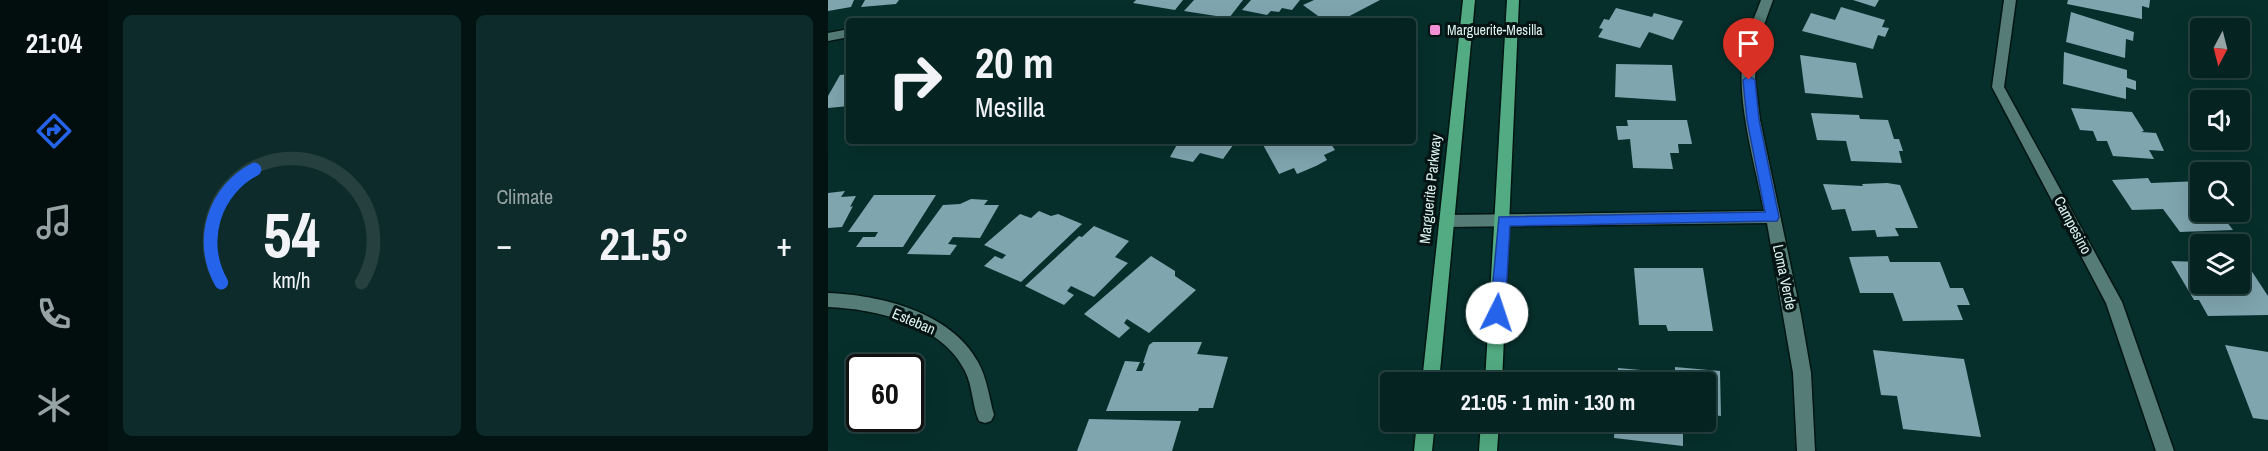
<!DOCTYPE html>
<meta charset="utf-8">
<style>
body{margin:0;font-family:"Archivo Narrow",sans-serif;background:#0d2b2a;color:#f1f3f6;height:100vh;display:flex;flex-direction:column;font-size:22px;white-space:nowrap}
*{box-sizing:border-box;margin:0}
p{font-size:20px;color:#97a4a5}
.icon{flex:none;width:33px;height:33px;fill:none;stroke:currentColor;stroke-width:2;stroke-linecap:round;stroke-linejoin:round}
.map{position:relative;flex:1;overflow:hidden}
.drawer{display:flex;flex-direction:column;gap:15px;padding:15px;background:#021312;width:720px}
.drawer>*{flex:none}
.guide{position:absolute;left:18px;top:18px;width:570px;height:126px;border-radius:6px;box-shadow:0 6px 24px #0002,0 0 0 2px #25403f;background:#042321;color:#f1f3f6;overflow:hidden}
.needle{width:39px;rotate:187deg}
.fabs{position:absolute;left:1362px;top:18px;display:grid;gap:12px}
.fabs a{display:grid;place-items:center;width:60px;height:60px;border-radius:6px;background:#042321;box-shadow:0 6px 24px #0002,0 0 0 2px #25403f;font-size:30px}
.speed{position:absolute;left:18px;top:354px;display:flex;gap:12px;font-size:30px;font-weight:700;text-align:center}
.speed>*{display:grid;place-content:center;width:78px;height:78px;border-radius:50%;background:#042321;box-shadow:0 6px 24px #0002,0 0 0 2px #25403f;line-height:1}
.speed .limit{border:3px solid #111;border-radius:9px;background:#fff;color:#111}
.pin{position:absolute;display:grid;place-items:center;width:51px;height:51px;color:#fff;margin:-62px -26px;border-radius:50% 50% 50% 0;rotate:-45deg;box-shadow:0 0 6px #0007}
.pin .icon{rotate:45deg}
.me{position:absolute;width:66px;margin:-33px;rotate:4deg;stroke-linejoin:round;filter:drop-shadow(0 0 4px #0008)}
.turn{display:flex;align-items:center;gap:21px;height:126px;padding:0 30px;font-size:27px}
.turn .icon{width:78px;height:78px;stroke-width:2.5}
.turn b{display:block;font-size:42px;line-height:51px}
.big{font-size:45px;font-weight:700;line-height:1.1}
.drawer .tile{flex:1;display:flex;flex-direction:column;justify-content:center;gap:9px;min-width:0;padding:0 21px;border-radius:9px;background:#0d2b2a}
.drawer .dial{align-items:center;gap:0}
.dial svg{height:156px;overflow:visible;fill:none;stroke:#25403f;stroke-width:7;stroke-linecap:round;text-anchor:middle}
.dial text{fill:#f1f3f6;stroke:none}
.heat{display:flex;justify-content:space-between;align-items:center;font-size:33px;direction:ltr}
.drawer .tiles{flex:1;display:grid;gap:15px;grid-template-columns:repeat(2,1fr)}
.trip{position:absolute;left:552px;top:372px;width:336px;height:60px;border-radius:6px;background:#042321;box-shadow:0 6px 24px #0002,0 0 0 2px #25403f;font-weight:700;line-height:60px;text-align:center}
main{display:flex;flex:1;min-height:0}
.menu{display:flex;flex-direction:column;width:108px;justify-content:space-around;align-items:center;background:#020e0d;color:#97a4a5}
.menu .icon{width:42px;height:42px}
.menu .selected{color:#2563eb}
.menu b{font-size:27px;color:#f1f3f6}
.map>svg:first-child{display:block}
.building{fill:#7fa5af}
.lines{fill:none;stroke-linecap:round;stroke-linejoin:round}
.street-casing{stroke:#001613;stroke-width:3}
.primary-casing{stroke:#001613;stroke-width:3}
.street{fill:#557c77;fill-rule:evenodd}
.primary{fill:#52ab82;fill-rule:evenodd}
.route{fill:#2563eb;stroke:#184099;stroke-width:1.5}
.poi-dot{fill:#f391d6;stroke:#051412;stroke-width:2}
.labels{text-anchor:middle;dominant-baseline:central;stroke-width:6;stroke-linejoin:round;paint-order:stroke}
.far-poi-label{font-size:14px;fill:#dcf1ee;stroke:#051412;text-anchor:start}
.street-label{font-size:15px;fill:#dcf1ee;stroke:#051412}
</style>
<main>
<nav class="menu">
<b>21:04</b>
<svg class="icon selected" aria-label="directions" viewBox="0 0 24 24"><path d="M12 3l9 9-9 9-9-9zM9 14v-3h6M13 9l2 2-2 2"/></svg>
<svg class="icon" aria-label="music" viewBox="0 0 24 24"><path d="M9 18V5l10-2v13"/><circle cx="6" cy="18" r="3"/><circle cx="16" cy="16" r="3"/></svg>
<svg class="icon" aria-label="phone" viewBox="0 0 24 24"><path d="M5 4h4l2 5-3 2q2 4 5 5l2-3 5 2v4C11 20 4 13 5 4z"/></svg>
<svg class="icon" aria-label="climate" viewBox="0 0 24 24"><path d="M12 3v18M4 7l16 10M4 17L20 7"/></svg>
</nav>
<section class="drawer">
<div class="tiles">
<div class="tile dial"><svg viewBox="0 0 100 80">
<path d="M14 69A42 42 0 1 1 86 69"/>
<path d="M14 69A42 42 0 0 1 31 11" stroke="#2563eb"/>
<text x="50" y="56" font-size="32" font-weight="700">54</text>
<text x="50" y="72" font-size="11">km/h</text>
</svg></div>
<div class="tile"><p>Climate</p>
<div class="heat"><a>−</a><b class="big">21.5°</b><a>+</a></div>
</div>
</div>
</section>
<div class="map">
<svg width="1440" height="451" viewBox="0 0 1440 451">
<rect width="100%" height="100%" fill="#062f2c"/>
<path class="building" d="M0,0H26L23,7L0,11Z
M37,0H71L68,4L33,7Z
M308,0H355L347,10L305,3Z
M366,0H415L401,18L356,11Z
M423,0H472L464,10L454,8L451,12L443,11L439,15L414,10Z
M486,0H552L512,21H497L475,5Z
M1025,0H1051L1047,7Z
M1240,0H1322L1321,8L1314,6V19L1239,4Z
M1013,7L1057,20L1054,27L1061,28L1057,37L1050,35L1045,49L974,31L983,13L1007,20Z
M788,8L824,17L826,13L855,21L845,40L821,32L812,48L770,37L775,29L771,28L776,19L781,20Z
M1243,12L1306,32L1305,41L1298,39L1297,58L1238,42Z
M1236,52L1299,70V78L1308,81V90L1298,87V99L1235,84Z
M972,55L1028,63L1035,98L977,93Z
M788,64L844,65L848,101L787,97Z
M21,74V106L0,108V96L12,75Z
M1243,108L1304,112L1316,131L1313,132L1328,133L1336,151L1321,150L1326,159L1285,156L1279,141H1269L1265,131L1252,130Z
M983,113L1031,115L1032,119L1060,120L1066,139H1071L1075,151H1071L1074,163L1023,161L1018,141L989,140Z
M799,120H859L864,144H850L851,153H842L845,169L805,168L802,139L790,140L788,126H800Z
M351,141H408L395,159L372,153L365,162L342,157Z
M433,141H501L507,150L496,155L499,160L488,166L469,174L466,168L451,174Z
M1320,178L1323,183L1372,181V212H1412V207L1418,216L1395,217L1405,230L1352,232L1335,209L1304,210L1284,180Z
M1059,183L1072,185L1090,228H1067L1071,236L1049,237L1047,230L1024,231L1017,209L1004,210L995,184L1035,186L1034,184Z
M17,191L13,197L28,196L22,207L25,206L14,227L0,228V193Z
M46,195H108L75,247H28L35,237H47L50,232H20Z
M143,199L160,200L156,205H171L152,238L125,237L120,244L129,245L122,255L79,254L115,205L132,204Z
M211,211L223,216L230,214L254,224L193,282L156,266L167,256L174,259L178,255L156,245L192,214L203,218Z
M266,226L301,241L287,257L300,263L266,297L243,286L239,291L246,295L236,305L197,286L251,236L254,237Z
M323,256L347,271V276L368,290L321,333L299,319L296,323L302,328L291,338L256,314Z
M1060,256L1062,262H1112L1122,288H1135L1142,305H1129L1135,320L1075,321L1065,293H1032L1021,257Z
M1343,261L1372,262V284H1412V264H1419L1440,296V315L1380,316L1371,300H1366Z
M806,268H875L885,331H840L838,325H811Z
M325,342H374L369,354L400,357L385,408H371L370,411H278L297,361L312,362L308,371H314L317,363H315L321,345Z
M1397,345L1440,352V420L1425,418Z
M1045,350L1136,359L1153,437L1075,429L1069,396L1053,395Z
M847,367L892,371L893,416L878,414V382H789L790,368L847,373Z
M261,419L353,421L344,451H249Z
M787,422H855V446L786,438Z"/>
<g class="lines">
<g class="street-casing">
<path id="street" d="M933,0H945L929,44L927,80L932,120L973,315L983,373L987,451H969L965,373L939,223L619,227L614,225L612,221L614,217L619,215L936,211C927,162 905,93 917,43C921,29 928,14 933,0Z
M1176,0H1188L1176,87L1294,302L1346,451H1328L1278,303L1164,87Z
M21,29V37L0,41V33Z
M0,293C52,295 123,312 150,362C159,378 161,397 166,415L163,421L157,423L151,421C144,405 145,387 137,371C114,324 48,309 0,307Z"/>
</g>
<g class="primary-casing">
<path id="primary" d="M635,0H647L611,382H594Z
M679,0H691L674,382H657Z
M589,422H607L604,451H586Z
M653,422H671L669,451H651Z"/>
</g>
<use href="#street" class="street"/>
<use href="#primary" class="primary"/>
</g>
<path class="route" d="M921,76L927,80L931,120L951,217L949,221L682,226L677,313L675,318H664L662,313L671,217L937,212L919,120L915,80Z"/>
<rect class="poi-dot" x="601" y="24" width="12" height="12" rx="3"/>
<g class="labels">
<g class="far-poi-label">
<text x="619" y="30">Marguerite-Mesilla</text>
</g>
<g class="street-label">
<text transform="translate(602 189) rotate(-84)">Marguerite Parkway</text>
<text transform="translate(1245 225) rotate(62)">Campesino</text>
<text transform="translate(957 277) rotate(78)">Loma Verde</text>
<text transform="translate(86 321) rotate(23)">Esteban</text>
</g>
</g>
</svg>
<div class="fabs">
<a><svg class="needle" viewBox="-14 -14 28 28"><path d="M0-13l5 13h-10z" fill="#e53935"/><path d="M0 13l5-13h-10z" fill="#97a4a5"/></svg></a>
<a><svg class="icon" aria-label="sound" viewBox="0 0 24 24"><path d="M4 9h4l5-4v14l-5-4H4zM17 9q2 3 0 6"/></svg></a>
<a><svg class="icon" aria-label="search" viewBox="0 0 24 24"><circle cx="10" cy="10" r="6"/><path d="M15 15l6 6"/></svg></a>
<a><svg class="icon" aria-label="layers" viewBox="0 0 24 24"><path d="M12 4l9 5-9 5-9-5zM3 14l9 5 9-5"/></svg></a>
</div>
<div class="speed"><div class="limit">60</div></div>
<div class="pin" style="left:921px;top:80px;background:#d93025"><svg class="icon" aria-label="arrive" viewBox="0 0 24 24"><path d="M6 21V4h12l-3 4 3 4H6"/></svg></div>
<svg class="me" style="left:669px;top:313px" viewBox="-20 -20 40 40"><circle r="19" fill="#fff"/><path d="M0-13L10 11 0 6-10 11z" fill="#2563eb"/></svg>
<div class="trip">21:05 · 1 min · 130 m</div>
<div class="guide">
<div class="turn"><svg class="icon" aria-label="right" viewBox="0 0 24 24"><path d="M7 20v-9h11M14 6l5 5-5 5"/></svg><div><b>20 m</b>Mesilla</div></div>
</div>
</div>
</main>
